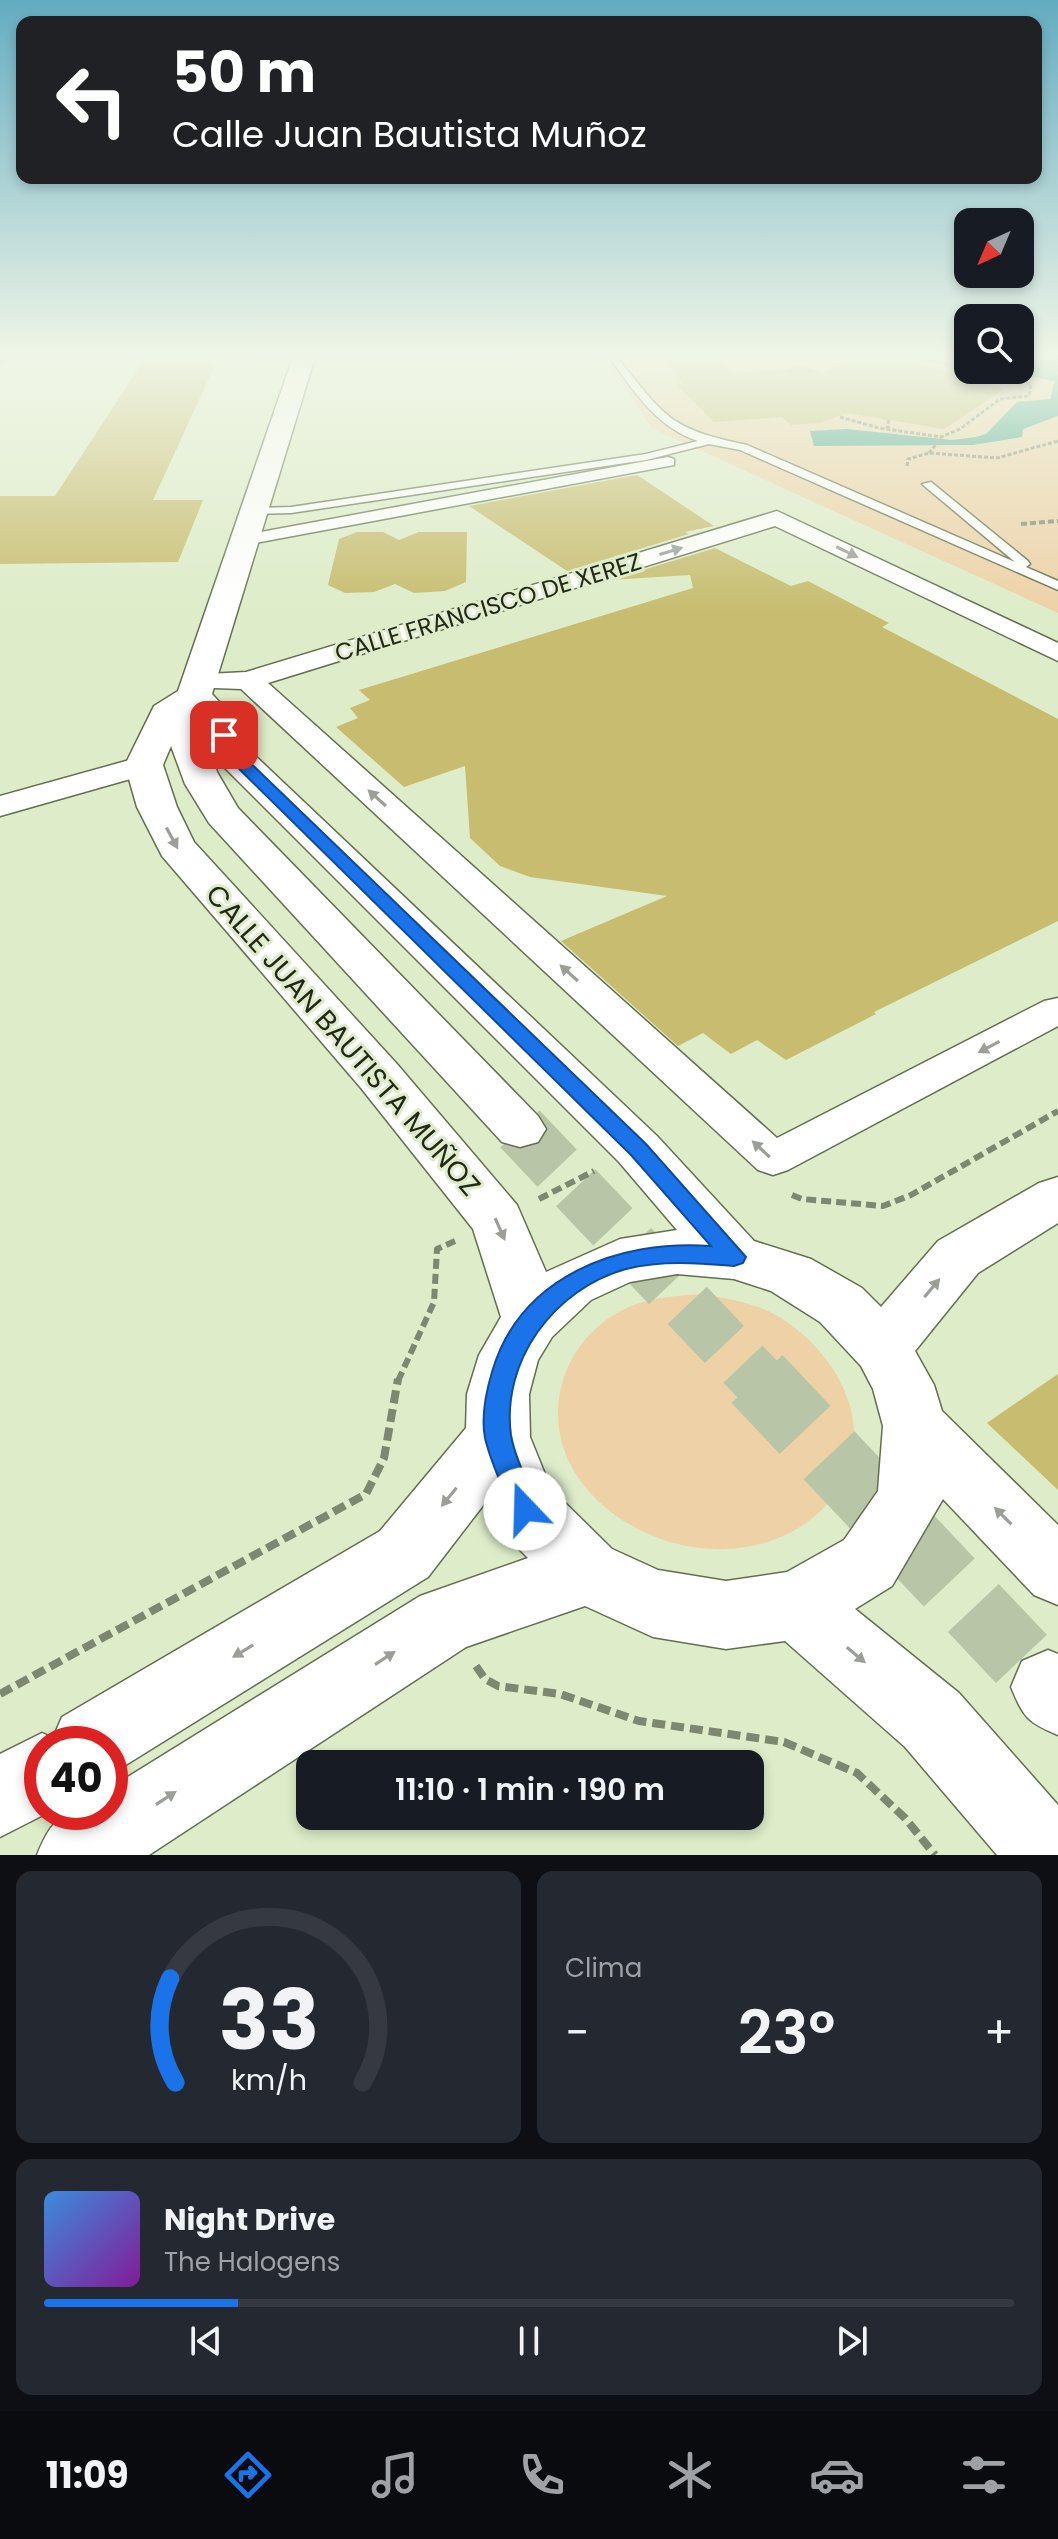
<!DOCTYPE html>
<html lang="es">
<meta charset="utf-8">
<style>
body{margin:0;font-family:Poppins,sans-serif;background:#242831;color:#f1f3f6;height:100vh;display:flex;flex-direction:column;font-size:30px;white-space:nowrap}
*{box-sizing:border-box;margin:0}
p{font-size:26px;color:#9ea1a6}
.icon{flex:none;width:44px;height:44px;fill:none;stroke:currentColor;stroke-width:2;stroke-linecap:round;stroke-linejoin:round}
.map{position:relative;height:1855px;overflow:hidden}
.details{display:flex;flex-direction:column;gap:16px;padding:16px;background:#0d0f14;flex:1}
.details>*{flex:none}
.top-card{position:absolute;left:16px;top:16px;width:1026px;height:168px;border-radius:16px;box-shadow:0 4px 12px #0003;background:#202124;color:#fff;overflow:hidden}
.needle{width:52px;rotate:224deg}
.controls{position:absolute;left:954px;top:208px;display:grid;gap:16px}
.controls a{display:grid;place-items:center;width:80px;height:80px;border-radius:16px;background:#171b24;box-shadow:0 4px 12px #0003;font-size:40px}
.speed{position:absolute;left:24px;top:1726px;display:flex;gap:16px;font-size:40px;font-weight:700;text-align:center}
.speed>*{display:grid;place-content:center;width:104px;height:104px;border-radius:50%;background:#171b24;box-shadow:0 4px 12px #0003;line-height:1}
.speed .limit{border:12px solid #d22;background:#fff;color:#111}
.pin{position:absolute;display:grid;place-items:center;width:68px;height:68px;color:#fff;margin:-34px;border-radius:16px;box-shadow:0 4px 12px #0006}
.me{position:absolute;width:88px;margin:-44px;rotate:339deg;stroke-linejoin:round;filter:drop-shadow(0 0 6px #0008)}
.turn{display:flex;align-items:center;gap:28px;height:168px;padding:0 24px;font-size:36px}
.turn .icon{width:104px;height:104px;stroke-width:2.5}
.turn b{display:block;font-size:56px;line-height:68px}
.big{font-size:60px;font-weight:600;line-height:1.1}
.details .tile{flex:1;display:flex;flex-direction:column;justify-content:center;gap:12px;min-width:0;padding:0 28px;border-radius:16px;background:#242831}
.details .dial{align-items:center;gap:0}
.dial svg{height:208px;overflow:visible;fill:none;stroke:#363941;stroke-width:7;stroke-linecap:round;text-anchor:middle}
.dial text{fill:#f1f3f6;stroke:none}
.song{display:flex;align-items:center;gap:24px}
.cover{width:96px;height:96px;border-radius:12px;background:linear-gradient(135deg,hsl(210 70% 55%),hsl(290 70% 35%))}
.played{height:8px;border-radius:4px;background:linear-gradient(90deg,#1a73e8 20%,#363941 20%)}
.keys{display:flex;justify-content:space-around;direction:ltr}
.heat{display:flex;justify-content:space-between;align-items:center;font-size:44px;direction:ltr}
.details .tiles{flex:1;display:grid;gap:16px;grid-template-columns:1fr 1fr}
.tile:last-child{grid-column:span 2}
.trip{position:absolute;left:296px;top:1750px;width:468px;height:80px;border-radius:16px;background:#171b24;box-shadow:0 4px 12px #0003;font-weight:600;line-height:80px;text-align:center}
.dock{display:flex;height:128px;justify-content:space-around;align-items:center;background:#090b0e;color:#9ea1a6}
.dock .icon{width:56px;height:56px}
.dock .on{color:#1a73e8}
.dock b{font-size:36px;color:#f1f3f6}
.map>svg:first-child{display:block}
.green{fill:#eed1a7}
.water{fill:#3ea087}
.building{fill:#c7bc6f}
.lines{fill:none;stroke-linecap:round;stroke-linejoin:round}
.tertiary-tunnel-far1{stroke:#b8c5a6;stroke-width:54;stroke-dasharray:54 27;stroke-linecap:butt}
.tertiary-tunnel{stroke:#b8c5a6;stroke-width:70;stroke-dasharray:70 35;stroke-linecap:butt}
.service-casing{stroke:#636f50;stroke-width:3}
.pedestrian-casing{stroke:#636f50;stroke-width:3}
.minor-casing{stroke:#636f50;stroke-width:3}
.tertiary-casing{stroke:#636f50;stroke-width:3}
.path-far3{stroke:#7e8770;stroke-width:3;stroke-dasharray:4 2;stroke-linecap:butt}
.path-far2{stroke:#7e8770;stroke-width:4;stroke-dasharray:6 3;stroke-linecap:butt}
.path-far1{stroke:#7e8770;stroke-width:6;stroke-dasharray:10 5;stroke-linecap:butt}
.path{stroke:#7e8770;stroke-width:8;stroke-dasharray:13 6;stroke-linecap:butt}
.service{fill:#fff;fill-rule:evenodd}
.pedestrian{fill:#fff;fill-rule:evenodd}
.minor{fill:#fff;fill-rule:evenodd}
.tertiary{fill:#fff;fill-rule:evenodd}
.oneway{fill:#9c9e98}
.route{fill:#1a73e8;stroke:#114b97;stroke-width:2}
.labels{text-anchor:middle;dominant-baseline:central;stroke-width:6;stroke-linejoin:round;paint-order:stroke}
.far-street-label{font-size:24px;fill:#22271a;stroke:#deecc9}
.street-label{font-size:28px;fill:#22271a;stroke:#deecc9}
</style>
<div class="map">
<svg width="1058" height="1855" viewBox="0 0 1058 1855">
<rect width="100%" height="100%" fill="#deecc9"/>
<path class="green" d="M604,354H968V370H1020V354H1058V613L651,428L627,389L603,361Z
M701,1294C731,1299 762,1304 787,1322C861,1374 886,1472 800,1527C732,1570 632,1548 582,1483C538,1426 557,1346 619,1312C644,1298 673,1296 701,1294Z"/>
<path class="water" d="M1020,354H1058V416L1023,429L1022,437L973,445L814,446L810,431L847,429L952,440L976,437L986,434L1017,402L1050,399L1055,381L993,370H1020Z"/>
<path class="building" d="M148,354H220L153,500H203L178,562L0,564V496H55Z
M866,354H881L1005,389L944,429L847,413L820,423L791,425L782,417L714,422L677,385H684L666,360H723L730,373L787,370L799,365L823,373Z
M637,475L714,526L685,532L689,534L567,571L469,506Z
M357,532H383L399,540L419,532H467L466,582L445,591L414,593L395,584L374,592L345,593L328,585L339,539Z
M715,548L791,586L808,581L889,623L882,627L1058,719V921L874,1012L876,1014L786,1060L757,1040L731,1054L703,1033L678,1046L561,941L667,896L530,877L500,866L470,838L465,766L404,787L336,727L358,718L350,708L370,700L359,690L693,588L690,575L610,580Z
M1058,1374V1490L987,1423Z"/>
<g class="lines">
<path class="tertiary-tunnel-far1" d="M520,1129L759,1381"/>
<path class="tertiary-tunnel" d="M757,1379L1048,1687"/>
<g class="service-casing">
<path id="service" d="M613,354H621L620,361C667,420 672,429 747,445L1015,562L922,484L931,482L1028,561L1030,564L1026,567L1058,581V590L740,450L709,444L646,460L291,513L254,514L248,511L254,508L291,507L646,454L698,441C658,428 635,393 612,361Z"/>
</g>
<g class="pedestrian-casing">
<path id="pedestrian" d="M668,457L674,459V465L244,545L235,540L244,535Z"/>
</g>
<g class="minor-casing">
<path id="minor" d="M0,354H14L0,362Z
M777,511L1058,643V661L775,526L268,683L777,1138L1044,1001L1058,998V1026L788,1170L773,1175L758,1170L241,689L188,687L184,681L188,675L246,672Z
M144,756L155,758L159,765L155,772L0,816V796Z"/>
</g>
<g class="tertiary-casing">
<path id="tertiary" d="M294,354H316L212,694L234,718L247,748L657,1136L754,1241L811,1259L862,1288L881,1307L938,1241L1039,1183L1058,1177V1223L978,1273L915,1351L934,1385L942,1411L1058,1525V1605L1034,1595L943,1499L892,1586L855,1609L959,1693L1058,1805V1855H997L905,1747L785,1641L726,1649L653,1637L585,1606L466,1647L149,1855H37C55,1811 65,1812 110,1812V1788L420,1596L528,1558L501,1531L488,1499L428,1577L116,1771L110,1773V1744H42V1812H49L0,1837V1754L42,1733L53,1738L62,1717L380,1531L466,1428L467,1394L479,1355L501,1317L473,1229L361,1088L162,856L137,807L125,765L154,706L178,691ZM207,739L218,761L619,1162L677,1230L620,1239L546,1272L517,1205L397,1064L194,842L177,807L163,765L171,746L185,784L209,823L502,1142L520,1147L538,1142L546,1129L538,1116L238,808L217,772ZM677,1274L734,1279L771,1291L820,1322L861,1366L873,1389L883,1426L878,1491L844,1540L787,1572L726,1581L658,1570L612,1549L551,1489L530,1437L529,1394L538,1360L552,1337L591,1300L630,1282Z
M1048,1650L1058,1654V1735C1027,1722 1024,1718 1011,1687L1022,1661Z"/>
</g>
<path class="path-far3" d="M786,354L801,358L829,354
M840,417L879,428L941,437L960,429L1000,399L1029,396L1031,384L904,354
M889,420L887,427L891,428
M929,453L941,438
M907,466L908,459L929,453L997,458L1058,441"/>
<path class="path-far2" d="M1021,524L1058,521"/>
<path class="path-far1" d="M792,1195L802,1199L883,1206L911,1195L1058,1111
M539,1199L594,1171
M398,1381L434,1302L437,1249L455,1241"/>
<path class="path" d="M476,1666L485,1679L498,1686L560,1694L639,1721L784,1742L857,1773L905,1818L935,1855
M0,1694L366,1494L384,1458L398,1379"/>
<use href="#service" class="service"/>
<use href="#pedestrian" class="pedestrian"/>
<use href="#minor" class="minor"/>
<use href="#tertiary" class="tertiary"/>
</g>
<defs><path id="oneway-solid" d="M-6-.8H1V-3.2L6.5 0L1 3.2V.8H-6Z" transform="scale(2)"/></defs>
<g class="oneway">
<use href="#oneway-solid" transform="translate(671 551) rotate(-17)"/>
<use href="#oneway-solid" transform="translate(847 552) rotate(26)"/>
<use href="#oneway-solid" transform="translate(377 798) rotate(-138)"/>
<use href="#oneway-solid" transform="translate(172 838) rotate(62)"/>
<use href="#oneway-solid" transform="translate(569 973) rotate(-138)"/>
<use href="#oneway-solid" transform="translate(989 1047) rotate(152)"/>
<use href="#oneway-solid" transform="translate(761 1149) rotate(-137)"/>
<use href="#oneway-solid" transform="translate(500 1229) rotate(66)"/>
<use href="#oneway-solid" transform="translate(932 1288) rotate(-50)"/>
<use href="#oneway-solid" transform="translate(449 1497) rotate(129)"/>
<use href="#oneway-solid" transform="translate(1003 1516) rotate(-135)"/>
<use href="#oneway-solid" transform="translate(243 1651) rotate(149)"/>
<use href="#oneway-solid" transform="translate(856 1655) rotate(40)"/>
<use href="#oneway-solid" transform="translate(385 1658) rotate(-33)"/>
<use href="#oneway-solid" transform="translate(166 1798) rotate(-33)"/>
</g>
<linearGradient id="sky" x2="0" y2="1"><stop stop-color="#64acc1"/><stop offset="0.58" stop-color="#f0f6e7"/><stop offset="1" stop-color="#f0f6e7" stop-opacity="0"/></linearGradient>
<rect width="1058" height="614" fill="url(#sky)"/>
<path class="route" d="M224,731L229,732L238,751L646,1144L746,1257L743,1263L734,1266C698,1263 662,1260 626,1269C554,1289 501,1361 511,1435C515,1459 530,1486 539,1509L535,1518L525,1522L516,1518C505,1493 491,1464 485,1438C481,1417 486,1392 492,1372C520,1276 619,1239 711,1246L631,1155L226,756L216,735Z"/>
<g class="labels">
<g class="far-street-label">
<text transform="translate(488 607) rotate(-17)">CALLE FRANCISCO DE XEREZ</text>
</g>
<g class="street-label">
<text transform="translate(343 1040) rotate(49)">CALLE JUAN BAUTISTA MUÑOZ</text>
</g>
</g>
</svg>
<div class="controls">
<a><svg class="needle" viewBox="-14 -14 28 28"><path d="M0-13l5 13h-10z" fill="#e53935"/><path d="M0 13l5-13h-10z" fill="#9ea1a6"/></svg></a>
<a><svg class="icon" aria-label="search" viewBox="0 0 24 24"><circle cx="10" cy="10" r="6"/><path d="M15 15l6 6"/></svg></a>
</div>
<div class="speed"><div class="limit">40</div></div>
<div class="pin" style="left:224px;top:735px;background:#d93025"><svg class="icon" aria-label="arrive" viewBox="0 0 24 24"><path d="M6 21V4h12l-3 4 3 4H6"/></svg></div>
<svg class="me" style="left:525px;top:1509px" viewBox="-20 -20 40 40"><circle r="19" fill="#fff"/><path d="M0-13L10 11 0 6-10 11z" fill="#1a73e8"/></svg>
<div class="trip">11:10 · 1 min · 190 m</div>
<div class="top-card">
<div class="turn"><svg class="icon" aria-label="left" viewBox="0 0 24 24"><path d="M17 20v-9H6M10 6l-5 5 5 5"/></svg><div><b>50 m</b>Calle Juan Bautista Muñoz</div></div>
</div>
</div>
<section class="details">
<div class="tiles">
<div class="tile dial"><svg viewBox="0 0 100 80">
<path d="M14 69A42 42 0 1 1 86 69"/>
<path d="M14 69A42 42 0 0 1 12 29" stroke="#1a73e8"/>
<text x="50" y="56" font-size="32" font-weight="700">33</text>
<text x="50" y="72" font-size="11">km/h</text>
</svg></div>
<div class="tile"><p>Clima</p>
<div class="heat"><a>−</a><b class="big">23°</b><a>+</a></div>
</div>
<div class="tile">
<div class="song"><i class="cover"></i><div><b>Night Drive</b><p>The Halogens</p></div></div>
<div class="played"></div>
<div class="keys"><svg class="icon" aria-label="previous" viewBox="0 0 24 24"><path d="M18 5L8 12l10 7zM5 5v14"/></svg><svg class="icon" aria-label="pause" viewBox="0 0 24 24"><path d="M8 5v14M16 5v14"/></svg><svg class="icon" aria-label="next" viewBox="0 0 24 24"><path d="M6 5l10 7-10 7zM19 5v14"/></svg></div>
</div>
</div>
</section>
<nav class="dock">
<b>11:09</b>
<svg class="icon on" aria-label="directions" viewBox="0 0 24 24"><path d="M12 3l9 9-9 9-9-9zM9 14v-3h6M13 9l2 2-2 2"/></svg>
<svg class="icon" aria-label="music" viewBox="0 0 24 24"><path d="M9 18V5l10-2v13"/><circle cx="6" cy="18" r="3"/><circle cx="16" cy="16" r="3"/></svg>
<svg class="icon" aria-label="phone" viewBox="0 0 24 24"><path d="M5 4h4l2 5-3 2q2 4 5 5l2-3 5 2v4C11 20 4 13 5 4z"/></svg>
<svg class="icon" aria-label="climate" viewBox="0 0 24 24"><path d="M12 3v18M4 7l16 10M4 17L20 7"/></svg>
<svg class="icon" aria-label="car" viewBox="0 0 24 24"><path d="M5 17H2v-5l4-1 3-4h7l3 4 3 1v5h-3M9 17h6M6 11h13"/><circle cx="7" cy="17" r="2"/><circle cx="17" cy="17" r="2"/></svg>
<svg class="icon" aria-label="filters" viewBox="0 0 24 24"><path d="M4 7h16M4 17h16"/><circle cx="9" cy="7" r="2"/><circle cx="15" cy="17" r="2"/></svg>
</nav>
